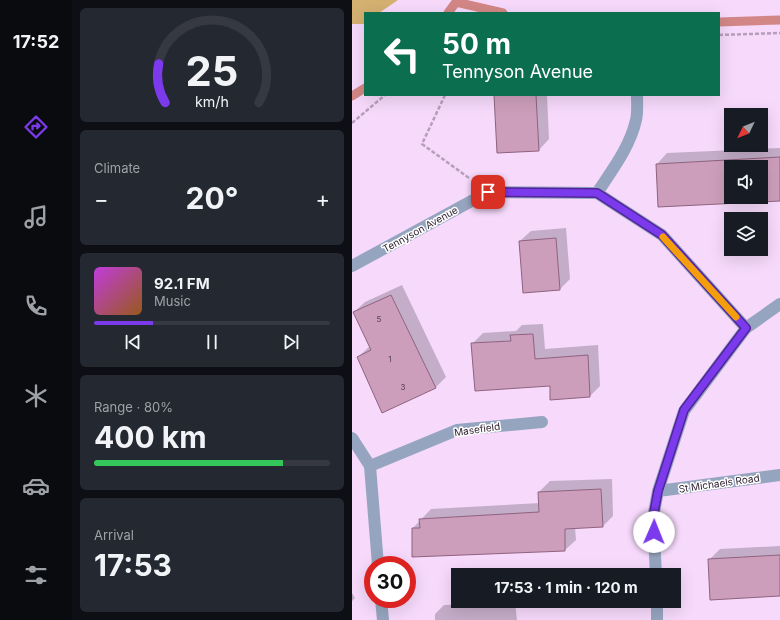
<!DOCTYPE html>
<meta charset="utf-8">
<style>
body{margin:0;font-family:Inter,sans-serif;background:#242831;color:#f1f3f6;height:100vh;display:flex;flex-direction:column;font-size:15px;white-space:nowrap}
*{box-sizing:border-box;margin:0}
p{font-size:13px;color:#9ea1a6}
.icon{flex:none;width:22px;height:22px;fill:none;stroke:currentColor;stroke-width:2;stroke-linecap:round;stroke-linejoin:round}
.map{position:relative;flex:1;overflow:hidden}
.drawer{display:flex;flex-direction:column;gap:8px;padding:8px;background:#0d0f14;width:280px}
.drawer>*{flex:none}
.top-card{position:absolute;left:12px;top:12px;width:356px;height:84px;border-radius:0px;box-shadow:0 4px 16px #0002;background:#0b6e4f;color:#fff;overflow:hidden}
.needle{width:26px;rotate:227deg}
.tools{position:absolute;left:372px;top:108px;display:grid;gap:8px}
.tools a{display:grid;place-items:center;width:44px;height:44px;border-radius:0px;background:#171b24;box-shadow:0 4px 16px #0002;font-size:20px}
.speed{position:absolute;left:12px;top:556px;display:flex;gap:8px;font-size:20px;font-weight:700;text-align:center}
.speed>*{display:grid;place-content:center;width:52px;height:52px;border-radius:50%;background:#171b24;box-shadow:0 4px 16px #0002;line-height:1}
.speed .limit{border:6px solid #d22;background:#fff;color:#111}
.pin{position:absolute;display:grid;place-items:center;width:34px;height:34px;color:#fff;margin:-17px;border-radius:8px;box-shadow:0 2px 6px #0006}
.me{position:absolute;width:44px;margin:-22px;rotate:1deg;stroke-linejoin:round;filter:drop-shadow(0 0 3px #0008)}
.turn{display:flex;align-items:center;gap:14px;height:84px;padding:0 12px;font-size:18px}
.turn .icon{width:52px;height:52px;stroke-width:2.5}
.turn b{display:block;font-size:28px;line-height:34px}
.big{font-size:30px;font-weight:700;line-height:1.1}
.drawer .tile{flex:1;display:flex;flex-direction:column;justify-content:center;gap:6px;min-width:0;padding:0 14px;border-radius:6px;background:#242831}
.drawer .dial{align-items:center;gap:0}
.dial svg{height:104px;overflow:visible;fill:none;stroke:#363941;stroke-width:7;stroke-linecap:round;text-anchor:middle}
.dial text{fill:#f1f3f6;stroke:none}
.song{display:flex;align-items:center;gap:12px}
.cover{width:48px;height:48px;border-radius:6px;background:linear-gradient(135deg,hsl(290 70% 55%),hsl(30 70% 35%))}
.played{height:4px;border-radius:2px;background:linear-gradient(90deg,#7c3aed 25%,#363941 25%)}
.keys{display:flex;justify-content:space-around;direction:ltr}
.heat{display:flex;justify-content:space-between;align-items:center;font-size:22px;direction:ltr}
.charge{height:6px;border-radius:3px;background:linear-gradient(90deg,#34c759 80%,#363941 0)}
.trip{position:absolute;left:99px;top:568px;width:230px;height:40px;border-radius:0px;background:#171b24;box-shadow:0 4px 16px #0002;font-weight:700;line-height:40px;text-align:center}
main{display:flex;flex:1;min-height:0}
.tabs{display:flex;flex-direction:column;width:72px;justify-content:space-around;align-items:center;background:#090b0e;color:#9ea1a6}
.tabs .icon{width:28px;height:28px}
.tabs .active{color:#7c3aed}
.tabs b{font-size:18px;color:#f1f3f6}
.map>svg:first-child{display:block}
.green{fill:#d4b071}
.shadow{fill:#0003;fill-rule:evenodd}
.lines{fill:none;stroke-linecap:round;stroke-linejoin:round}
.stream{stroke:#d28786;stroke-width:9}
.building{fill:#cd9ebb;stroke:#8f637f;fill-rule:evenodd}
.path{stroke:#b79fbb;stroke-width:2.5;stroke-dasharray:4 2;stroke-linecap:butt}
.lane{stroke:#96a5bf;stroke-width:12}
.street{stroke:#96a5bf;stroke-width:12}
.route-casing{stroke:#51269a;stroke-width:10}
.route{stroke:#7c3aed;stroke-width:7}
.slow{stroke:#f59e0b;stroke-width:7}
.labels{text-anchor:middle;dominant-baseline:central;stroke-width:3;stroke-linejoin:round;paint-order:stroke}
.number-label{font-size:8px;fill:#553f52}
.street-label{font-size:10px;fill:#2d1f2f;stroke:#fff}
</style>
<main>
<nav class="tabs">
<b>17:52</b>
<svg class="icon active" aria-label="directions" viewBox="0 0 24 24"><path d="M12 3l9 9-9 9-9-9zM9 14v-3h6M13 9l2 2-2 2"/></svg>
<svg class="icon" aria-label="music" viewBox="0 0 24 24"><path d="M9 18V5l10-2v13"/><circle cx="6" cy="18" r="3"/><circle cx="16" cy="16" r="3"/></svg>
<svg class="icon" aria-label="phone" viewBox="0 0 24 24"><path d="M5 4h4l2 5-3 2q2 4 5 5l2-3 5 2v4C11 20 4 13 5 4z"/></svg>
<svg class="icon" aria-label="climate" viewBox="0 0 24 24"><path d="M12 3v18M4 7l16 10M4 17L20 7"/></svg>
<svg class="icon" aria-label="car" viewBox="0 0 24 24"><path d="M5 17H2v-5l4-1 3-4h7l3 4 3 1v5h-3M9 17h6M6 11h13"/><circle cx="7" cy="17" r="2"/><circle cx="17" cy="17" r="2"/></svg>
<svg class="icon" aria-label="filters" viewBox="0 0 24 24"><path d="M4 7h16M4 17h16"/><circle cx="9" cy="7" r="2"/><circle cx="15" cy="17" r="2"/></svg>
</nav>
<section class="drawer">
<div class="tile dial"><svg viewBox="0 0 100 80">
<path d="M14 69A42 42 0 1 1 86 69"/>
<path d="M14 69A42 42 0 0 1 9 39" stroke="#7c3aed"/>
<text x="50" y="56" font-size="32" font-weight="700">25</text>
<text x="50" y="72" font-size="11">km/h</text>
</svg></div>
<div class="tile"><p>Climate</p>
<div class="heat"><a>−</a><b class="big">20°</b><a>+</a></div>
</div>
<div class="tile">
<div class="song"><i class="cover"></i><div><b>92.1 FM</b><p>Music</p></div></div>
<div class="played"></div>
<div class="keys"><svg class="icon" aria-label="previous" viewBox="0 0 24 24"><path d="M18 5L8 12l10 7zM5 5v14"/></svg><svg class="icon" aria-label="pause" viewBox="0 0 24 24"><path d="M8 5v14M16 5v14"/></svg><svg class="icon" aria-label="next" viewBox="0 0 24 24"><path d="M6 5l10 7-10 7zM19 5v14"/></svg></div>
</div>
<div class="tile"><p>Range · 80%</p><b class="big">400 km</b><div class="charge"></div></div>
<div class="tile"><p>Arrival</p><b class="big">17:53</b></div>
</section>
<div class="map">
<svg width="428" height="620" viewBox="0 0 428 620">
<rect width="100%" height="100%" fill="#f6d9fb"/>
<path class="green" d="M0,0H46L27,13H13L12,24H0Z"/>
<path class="shadow" d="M143,95H195L197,139L187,150Z
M428,148V200L307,206L305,164L315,153ZM379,167H409V197H379Z
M214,228L218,279L208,289L168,241L179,231Z
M50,285L94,377L83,388L6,357L18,346L2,312L13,302Z
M191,324L193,349L246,345L248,386L238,396L199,385L120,344L131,333L164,331L170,325Z
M260,479L261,516L251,526L223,527L224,540L213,550L61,528L79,509L188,503L187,492L198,481Z
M428,546V594L357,560L368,549Z
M0,593L3,598L0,601Z
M163,602L165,620H83V614L92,605Z"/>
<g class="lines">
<path class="stream" d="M96,13L104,2L151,13
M367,22L428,20
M0,96L13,88"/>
</g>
<path class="building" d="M142,95H184L187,151L145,153Z
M428,157V201L306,207L304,164ZM379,167H409V197H379Z
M204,238L208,290L171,293L167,241Z
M39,295L84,388L30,413L5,357L19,350L1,312Z
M181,334L183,359L236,355L238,397L198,400V386L123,391L119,343L159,341L158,335Z
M249,489L251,527L213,529V551L60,557V528H68L67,519L187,512L186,492Z
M428,555V596L358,600L356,559Z"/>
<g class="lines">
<path class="path" d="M367,35L428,33
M93,95L70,144L117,178
M0,123L33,95"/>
<path class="lane" d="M245,193C260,170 278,147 284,120C286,112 285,103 285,95"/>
<path class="street" d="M0,266L136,192L245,193L310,235L394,328
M0,438L18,466L26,565
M18,466L105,430L190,422
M306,491L428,475
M304,575L301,518L306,491L332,411L394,328L428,304
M29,599L31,620
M305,601V620"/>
</g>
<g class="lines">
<g class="route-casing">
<path id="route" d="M136,192L245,193L310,235L394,328L332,410L306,491L301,518L302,532"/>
</g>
<use href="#route" class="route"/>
<path class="slow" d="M311,237L384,317"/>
</g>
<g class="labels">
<g class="number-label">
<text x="27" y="319">5</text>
<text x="38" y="359">1</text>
<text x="51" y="387">3</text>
</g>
<g class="street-label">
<text transform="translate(68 229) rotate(-29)">Tennyson Avenue</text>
<text transform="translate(125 429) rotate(-8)">Masefield</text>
<text transform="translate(367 483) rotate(-8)">St Michaels Road</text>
</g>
</g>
</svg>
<div class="tools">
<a><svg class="needle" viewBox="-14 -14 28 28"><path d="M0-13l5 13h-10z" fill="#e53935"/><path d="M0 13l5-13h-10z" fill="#9ea1a6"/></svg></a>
<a><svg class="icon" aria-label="sound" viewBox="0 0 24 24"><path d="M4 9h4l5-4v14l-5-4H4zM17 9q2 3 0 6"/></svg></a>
<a><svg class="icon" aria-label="layers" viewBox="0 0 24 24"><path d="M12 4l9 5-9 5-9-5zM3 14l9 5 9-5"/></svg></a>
</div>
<div class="speed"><div class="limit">30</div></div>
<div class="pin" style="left:136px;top:192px;background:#d93025"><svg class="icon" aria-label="arrive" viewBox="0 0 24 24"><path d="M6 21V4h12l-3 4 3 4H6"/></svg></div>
<svg class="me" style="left:302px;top:532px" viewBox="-20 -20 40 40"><circle r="19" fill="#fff"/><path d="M0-13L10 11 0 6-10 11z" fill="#7c3aed"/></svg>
<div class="trip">17:53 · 1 min · 120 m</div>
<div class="top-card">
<div class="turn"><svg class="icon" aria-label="left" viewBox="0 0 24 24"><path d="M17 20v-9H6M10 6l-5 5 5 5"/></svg><div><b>50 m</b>Tennyson Avenue</div></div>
</div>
</div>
</main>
